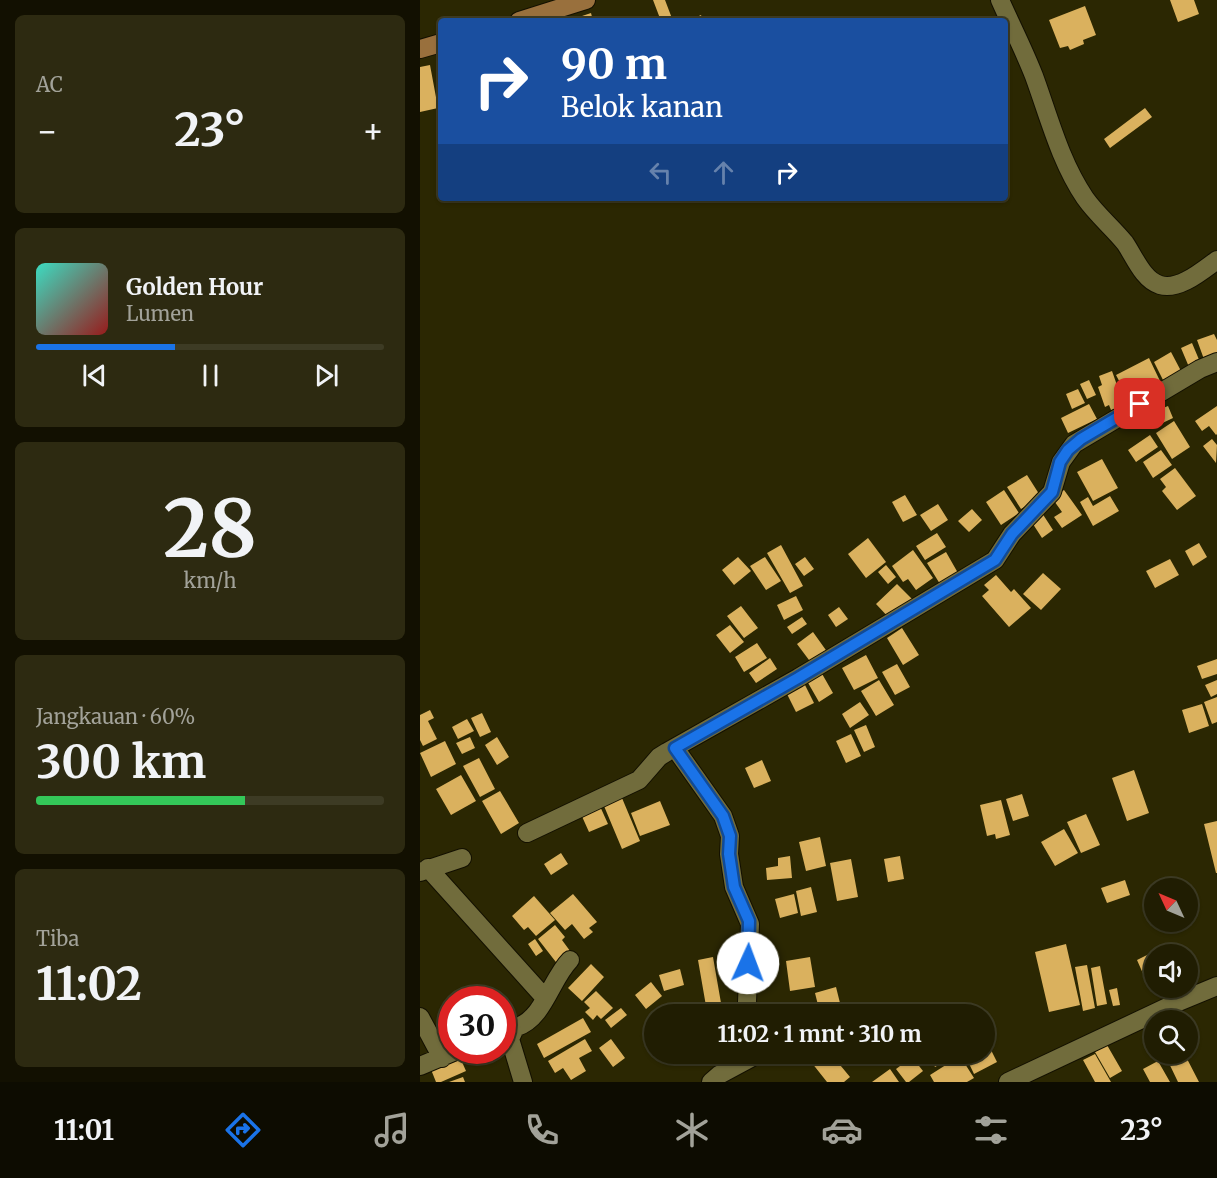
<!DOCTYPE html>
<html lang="id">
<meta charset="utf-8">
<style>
body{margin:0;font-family:Merriweather,serif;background:#2d2a11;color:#f1f3f6;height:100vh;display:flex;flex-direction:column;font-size:22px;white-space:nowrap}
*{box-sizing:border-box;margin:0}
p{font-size:20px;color:#a2a299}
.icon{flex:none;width:33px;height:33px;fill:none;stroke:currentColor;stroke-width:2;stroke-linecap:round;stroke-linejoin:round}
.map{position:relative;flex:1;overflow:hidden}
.side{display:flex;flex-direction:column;gap:15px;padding:15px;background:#121001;width:420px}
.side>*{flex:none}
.top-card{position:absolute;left:18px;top:18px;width:570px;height:183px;border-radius:6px;box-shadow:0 2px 4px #0004,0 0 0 2px #3d3b24;background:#1a4fa0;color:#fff;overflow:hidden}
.needle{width:39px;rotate:314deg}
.fabs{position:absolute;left:724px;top:878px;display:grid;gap:12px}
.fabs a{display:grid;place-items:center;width:54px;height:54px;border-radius:50%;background:#201d02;box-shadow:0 2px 4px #0004,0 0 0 2px #3d3b24;font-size:30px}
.speed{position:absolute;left:18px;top:986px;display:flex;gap:12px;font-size:30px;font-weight:700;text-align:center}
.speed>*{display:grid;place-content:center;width:78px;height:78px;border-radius:50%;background:#201d02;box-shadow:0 2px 4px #0004,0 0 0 2px #3d3b24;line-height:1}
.speed .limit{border:9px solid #d22;background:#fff;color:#111}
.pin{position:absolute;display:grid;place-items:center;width:51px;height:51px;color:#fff;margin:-26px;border-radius:12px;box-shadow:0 3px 9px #0006}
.me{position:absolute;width:66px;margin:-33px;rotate:2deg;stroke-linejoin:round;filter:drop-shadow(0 0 4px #0008)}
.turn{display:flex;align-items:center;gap:21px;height:126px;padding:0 24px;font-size:27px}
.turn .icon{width:78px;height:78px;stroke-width:2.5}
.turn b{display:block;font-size:42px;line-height:51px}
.lanes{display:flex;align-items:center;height:57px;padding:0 24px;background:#0003;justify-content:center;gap:30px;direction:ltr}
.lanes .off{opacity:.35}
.big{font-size:45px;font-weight:700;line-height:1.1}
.side .card{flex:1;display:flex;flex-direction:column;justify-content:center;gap:9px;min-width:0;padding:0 21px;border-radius:9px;background:#2d2a11}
.side .dial{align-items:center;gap:0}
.dial b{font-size:78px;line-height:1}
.song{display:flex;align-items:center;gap:18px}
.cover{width:72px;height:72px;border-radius:9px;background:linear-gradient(135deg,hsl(170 70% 55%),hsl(0 70% 35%))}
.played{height:6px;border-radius:3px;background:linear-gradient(90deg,#1a73e8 40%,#3d3b24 40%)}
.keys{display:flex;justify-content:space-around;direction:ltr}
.heat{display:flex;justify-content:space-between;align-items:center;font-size:33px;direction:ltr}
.charge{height:9px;border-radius:4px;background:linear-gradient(90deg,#34c759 60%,#3d3b24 0)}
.trip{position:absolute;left:224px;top:1004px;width:351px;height:60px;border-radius:30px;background:#201d02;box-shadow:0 2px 4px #0004,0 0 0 2px #3d3b24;font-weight:700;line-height:60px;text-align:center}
.tabs{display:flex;height:96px;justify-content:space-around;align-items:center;background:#0d0c01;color:#a2a299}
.tabs .icon{width:42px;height:42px}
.tabs .on{color:#1a73e8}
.tabs b{font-size:27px;color:#f1f3f6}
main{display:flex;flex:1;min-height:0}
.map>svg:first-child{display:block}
.building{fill:#dab15e}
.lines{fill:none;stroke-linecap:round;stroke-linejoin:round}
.minor-casing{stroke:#131000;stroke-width:20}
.secondary-casing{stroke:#131000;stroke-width:20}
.minor{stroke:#716c3c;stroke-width:18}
.secondary{stroke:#99703d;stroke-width:18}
.route-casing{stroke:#114b97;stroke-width:15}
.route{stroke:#1a73e8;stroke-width:10}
</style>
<main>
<section class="side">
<div class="card"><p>AC</p>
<div class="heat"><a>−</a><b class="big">23°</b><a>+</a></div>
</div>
<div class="card">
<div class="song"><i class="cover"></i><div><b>Golden Hour</b><p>Lumen</p></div></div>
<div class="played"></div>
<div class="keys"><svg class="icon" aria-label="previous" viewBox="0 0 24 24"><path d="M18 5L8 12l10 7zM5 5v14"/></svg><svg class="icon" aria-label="pause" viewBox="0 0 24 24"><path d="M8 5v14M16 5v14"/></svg><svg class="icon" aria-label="next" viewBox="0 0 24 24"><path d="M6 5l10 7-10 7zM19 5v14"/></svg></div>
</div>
<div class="card dial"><b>28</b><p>km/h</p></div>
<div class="card"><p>Jangkauan · 60%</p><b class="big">300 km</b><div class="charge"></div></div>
<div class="card"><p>Tiba</p><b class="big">11:02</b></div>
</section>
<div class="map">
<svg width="797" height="1082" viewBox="0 0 797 1082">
<rect width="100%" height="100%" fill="#2b2702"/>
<path class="building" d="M233,0H245L253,21H241Z
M750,0H774L779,14L758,22Z
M665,6L676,35L663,40L664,44L650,50L648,46L640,48L629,20Z
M171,13L173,21H156V18Z
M281,15L283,21H268Z
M10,65L18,108L0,112V67Z
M725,108L732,117L690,148L684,139Z
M794,334L797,340V358L785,362L777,340Z
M772,343L780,362L769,367L761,348Z
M751,352L761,371L743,380L734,362Z
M729,358L740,381L708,398L696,375Z
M692,371L704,405L691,410L689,405L685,407L678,387L682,385L679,376Z
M669,380L676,395L667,399L660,384Z
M658,389L665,403L652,409L646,394Z
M669,404L677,419L648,433L641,418Z
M748,406L753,418L732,428L726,415Z
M797,406V434L796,435L789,426L782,431L775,421Z
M754,421L770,447L752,459L736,433Z
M730,435L738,447L716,462L708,450Z
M792,439L797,445L796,463L783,446Z
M741,450L752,465L733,478L723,462Z
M682,459L698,488L673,501L657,472Z
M755,468L776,496L757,510L742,491L746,487L740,479Z
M607,475L621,497L601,509L587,487Z
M584,490L599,513L581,525L566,502Z
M644,490L662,515L642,528L634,517L642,512L632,498Z
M485,495L497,515L483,522L472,502Z
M690,496L699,511L673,526L660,502L668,497L673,506Z
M518,504L528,520L511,531L500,515Z
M552,509L562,520L549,532L538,521Z
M622,513L633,530L622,538L611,521Z
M517,533L526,547L505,560L496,546Z
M448,538L466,562L446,578L428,554Z
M779,543L787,557L773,566L765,551Z
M361,545L383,586L370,593L347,553Z
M493,550L513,578L496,590L488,579L483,582L472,566Z
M526,552L538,573L520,584L507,563Z
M318,557L331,571L314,585L302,570Z
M345,557L361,581L346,590L330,566Z
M385,557L394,569L384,576L375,564Z
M750,559L759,575L735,588L726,571Z
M466,565L476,577L468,584L458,572Z
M623,573L641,589L621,610L603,594Z
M576,575L591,592L594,589L611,608L589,627L562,596L569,590L564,585Z
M477,584L493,600L471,620L456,604Z
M376,596L383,610L364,620L357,605Z
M321,606L338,628L324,638L307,616Z
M419,607L428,619L416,627L408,615Z
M382,617L387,624L372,634L367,627Z
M310,625L324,642L310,653L296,635Z
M482,628L499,655L483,665L467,638Z
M393,632L408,653L392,664L377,644Z
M337,643L347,658L324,672L315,657Z
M446,655L458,678L434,690L422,668Z
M350,658L357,669L336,683L329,673Z
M797,659V674L782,679L777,666Z
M477,664L490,687L475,695L462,672Z
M401,672L413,693L399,702L387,681Z
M459,680L474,705L456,716L441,691Z
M797,680V694L791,697L785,685Z
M383,681L394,703L376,712L365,690Z
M797,697V722L792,724L784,702Z
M440,702L449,715L430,728L422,714Z
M782,704L789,726L769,733L762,710Z
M10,710L14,718L8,721L17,739L3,746L0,740V715Z
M62,713L71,732L60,737L51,718Z
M47,719L54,731L38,739L32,727Z
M446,725L455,747L444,752L434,730Z
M431,734L441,756L426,763L416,741Z
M50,737L55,748L42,754L36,743Z
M77,737L89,757L77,765L65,745Z
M25,741L36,764L11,777L0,753Z
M59,758L75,789L60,797L43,766Z
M342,760L351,781L334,788L325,768Z
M714,770L729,813L707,821L692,778Z
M41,775L56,801L31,815L16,789Z
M80,791L99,823L81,834L62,801Z
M602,794L609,816L593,821L586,799Z
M202,798L220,841L202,849L184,806Z
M581,800L590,835L576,839L575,834L567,836L560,805Z
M240,801L250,825L220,836L211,813Z
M179,804L188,824L169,832L160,812Z
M666,814L680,845L661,853L647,822Z
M797,821V873H796L784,824Z
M644,829L658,853L635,866L621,842Z
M400,837L406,866L386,871L379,842Z
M141,853L148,864L131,875L124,864Z
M370,856L372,878L347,880L346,868L358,866V858Z
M480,856L484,879L468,882L464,859Z
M431,859L438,897L417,901L410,863Z
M705,880L710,895L687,903L681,888Z
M391,887L397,912L381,916L376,891Z
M153,894L177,922L169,928L173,932L164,939L152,924L145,930L130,913Z
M374,894L378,913L360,918L355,899Z
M114,896L135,920L116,936L108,927L104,930L92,916Z
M135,925L145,937L142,940L153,955L139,966L118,939Z
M115,939L123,951L116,956L108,944Z
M646,944L660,1005L629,1012L615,952Z
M731,953L735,963V982L728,985L717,960Z
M293,957L301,1003L286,1006L278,960Z
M390,957L395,987L370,991L366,961Z
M171,964L184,977L162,1001L148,988Z
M667,965L675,1008L663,1011L655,967Z
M680,966L687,1004L677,1006L671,968Z
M260,969L264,985L244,991L239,975Z
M231,982L242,996L226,1009L215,995Z
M416,987L420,1003L399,1009L395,993Z
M697,988L700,1005L693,1006L689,990Z
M176,991L193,1008L181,1019L177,1015L173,1020L165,1012L170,1008L164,1002Z
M283,1007L288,1014H273Z
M201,1008L207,1015L191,1028L185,1020Z
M163,1018L171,1032L124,1058L117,1044Z
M564,1036L577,1062L554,1074L544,1053H564Z
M165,1039L172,1051L159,1058L166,1071L151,1080L143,1068L135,1073L128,1061Z
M191,1039L205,1058L193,1067L179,1048Z
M687,1045L702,1071L690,1078L675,1052Z
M384,1053H402L406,1058L411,1054L430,1077L424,1082H407Z
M469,1053H486L473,1060Z
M508,1053H532L534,1057L515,1067Z
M754,1053H764L779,1082H758L746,1057Z
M675,1054L691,1082H675L663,1060Z
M39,1055L46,1071L21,1082H16L10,1067Z
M540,1056L554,1078L547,1082H514L510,1075Z
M492,1057L503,1071L489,1082H486L476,1069Z
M738,1061L750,1082H730L723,1069Z
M470,1069L479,1082H452Z
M43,1077L45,1082H29Z"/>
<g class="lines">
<g class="minor-casing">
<path id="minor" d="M580,0C591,25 604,50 614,76C629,117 640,161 665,198C677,215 692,227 705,243C714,256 723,280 740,285C759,291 783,270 797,260
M255,748L303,816L310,836L309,854L314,887L330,924L327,1002L329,1014
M107,833L219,780L239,757L247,752L378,678L575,560L592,534L632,492L641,462L654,444L780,369L797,362
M8,868L125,998
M0,872L42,858
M0,1017L22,1058
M95,1028L90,1039L103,1082
M82,1029C87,1028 92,1028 97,1027C124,1018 131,979 150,960
M0,1066L38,1050
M291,1082L299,1075L340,1053
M588,1082L756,1003L797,986"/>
</g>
<g class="secondary-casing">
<path id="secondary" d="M99,21L166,0
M0,49L21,43"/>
</g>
<use href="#minor" class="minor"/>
<use href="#secondary" class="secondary"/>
</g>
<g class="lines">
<g class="route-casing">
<path id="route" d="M328,963L329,921L314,887L309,854L310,836L303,816L255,748L378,678L575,560L592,534L632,492L640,462L648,450L661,439L720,404"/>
</g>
<use href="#route" class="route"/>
</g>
</svg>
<div class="fabs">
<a><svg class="needle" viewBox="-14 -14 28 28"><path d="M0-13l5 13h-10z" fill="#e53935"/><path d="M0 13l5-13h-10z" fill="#a2a299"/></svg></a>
<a><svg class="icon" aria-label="sound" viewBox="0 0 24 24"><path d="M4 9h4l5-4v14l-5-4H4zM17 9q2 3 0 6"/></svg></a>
<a><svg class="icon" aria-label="search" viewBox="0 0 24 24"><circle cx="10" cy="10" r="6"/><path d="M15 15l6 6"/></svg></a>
</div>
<div class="speed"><div class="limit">30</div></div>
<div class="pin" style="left:720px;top:404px;background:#d93025"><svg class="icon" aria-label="arrive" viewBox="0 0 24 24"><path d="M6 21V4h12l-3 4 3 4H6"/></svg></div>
<svg class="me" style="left:328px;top:963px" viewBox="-20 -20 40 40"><circle r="19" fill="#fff"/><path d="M0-13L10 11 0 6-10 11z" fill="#1a73e8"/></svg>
<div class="trip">11:02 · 1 mnt · 310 m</div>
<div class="top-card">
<div class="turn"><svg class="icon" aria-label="right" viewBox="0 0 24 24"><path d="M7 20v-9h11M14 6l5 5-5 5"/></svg><div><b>90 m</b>Belok kanan</div></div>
<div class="lanes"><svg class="icon off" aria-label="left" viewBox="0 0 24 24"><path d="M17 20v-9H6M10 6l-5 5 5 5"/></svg><svg class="icon off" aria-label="ahead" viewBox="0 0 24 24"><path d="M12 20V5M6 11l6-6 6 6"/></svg><svg class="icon" aria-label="right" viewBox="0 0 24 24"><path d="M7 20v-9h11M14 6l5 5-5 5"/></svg></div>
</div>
</div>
</main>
<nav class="tabs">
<b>11:01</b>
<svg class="icon on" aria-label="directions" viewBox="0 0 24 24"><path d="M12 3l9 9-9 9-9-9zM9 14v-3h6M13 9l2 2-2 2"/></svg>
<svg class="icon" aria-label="music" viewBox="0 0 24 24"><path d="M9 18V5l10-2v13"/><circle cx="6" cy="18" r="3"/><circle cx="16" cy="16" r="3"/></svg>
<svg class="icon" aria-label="phone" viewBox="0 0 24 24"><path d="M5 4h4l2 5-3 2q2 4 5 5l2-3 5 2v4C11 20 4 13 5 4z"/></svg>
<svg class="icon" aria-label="climate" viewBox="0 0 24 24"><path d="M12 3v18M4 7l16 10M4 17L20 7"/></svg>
<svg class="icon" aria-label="car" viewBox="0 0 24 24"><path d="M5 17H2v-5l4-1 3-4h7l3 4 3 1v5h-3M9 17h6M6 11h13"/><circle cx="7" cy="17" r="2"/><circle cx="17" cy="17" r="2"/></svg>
<svg class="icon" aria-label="filters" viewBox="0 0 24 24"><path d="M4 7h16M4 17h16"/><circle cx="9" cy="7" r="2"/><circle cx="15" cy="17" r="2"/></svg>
<b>23°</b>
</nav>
